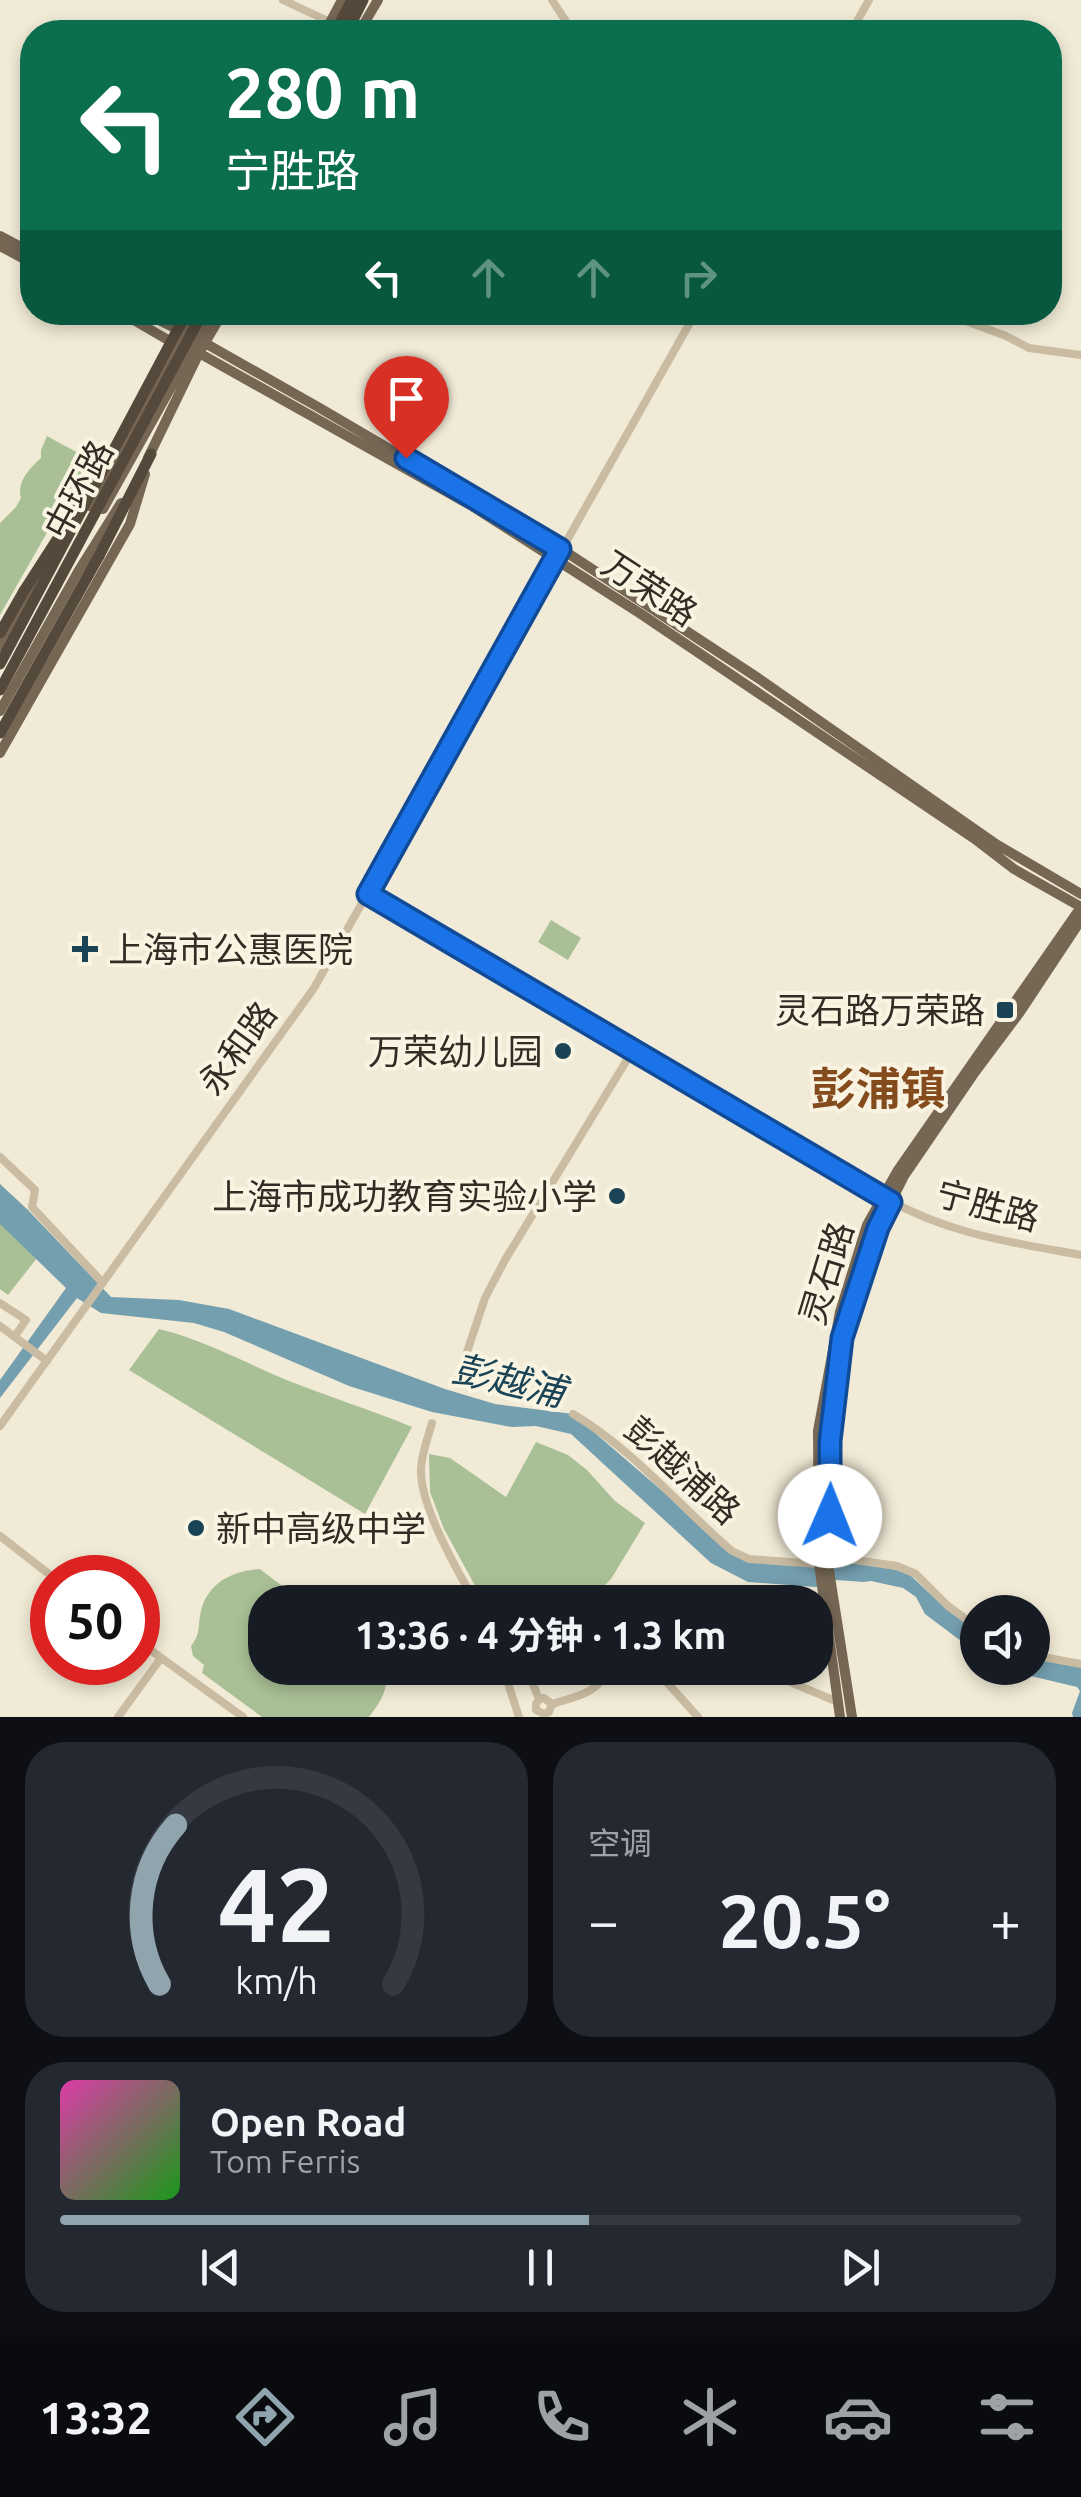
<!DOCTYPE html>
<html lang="zh">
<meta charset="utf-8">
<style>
body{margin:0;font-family:Ubuntu,"Noto Sans SC",sans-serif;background:#242831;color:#f1f3f6;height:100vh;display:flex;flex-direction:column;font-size:38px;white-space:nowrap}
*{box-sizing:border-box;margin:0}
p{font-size:32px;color:#9ea1a6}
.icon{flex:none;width:55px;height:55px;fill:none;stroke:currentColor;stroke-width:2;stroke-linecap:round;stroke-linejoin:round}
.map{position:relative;height:1717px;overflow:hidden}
.drawer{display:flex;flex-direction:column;gap:25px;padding:25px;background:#0d0f14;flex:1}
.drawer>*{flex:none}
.hud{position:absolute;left:20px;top:20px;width:1042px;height:305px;border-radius:40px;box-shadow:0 5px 15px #0003;background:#0b6e4f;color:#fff;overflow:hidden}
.controls{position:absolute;left:960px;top:1595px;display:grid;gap:20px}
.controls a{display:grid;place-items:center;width:90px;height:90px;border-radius:50%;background:#171b24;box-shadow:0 5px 15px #0003;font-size:50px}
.speed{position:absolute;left:30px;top:1555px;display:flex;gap:20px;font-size:50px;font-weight:700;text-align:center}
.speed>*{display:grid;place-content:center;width:130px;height:130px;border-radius:50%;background:#171b24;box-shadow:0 5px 15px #0003;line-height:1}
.speed .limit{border:15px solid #d22;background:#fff;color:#111}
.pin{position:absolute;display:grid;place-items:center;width:85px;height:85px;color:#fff;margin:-102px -42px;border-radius:50% 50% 50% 0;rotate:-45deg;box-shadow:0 0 10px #0007}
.pin .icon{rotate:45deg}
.me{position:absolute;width:110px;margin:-55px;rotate:1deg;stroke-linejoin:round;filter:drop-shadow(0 0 8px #0008)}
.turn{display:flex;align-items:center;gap:35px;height:210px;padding:0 40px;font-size:45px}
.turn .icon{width:130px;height:130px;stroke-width:2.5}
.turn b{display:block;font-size:70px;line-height:85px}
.lanes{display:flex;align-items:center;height:95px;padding:0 40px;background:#0003;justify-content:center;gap:50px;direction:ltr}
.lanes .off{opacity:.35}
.big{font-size:75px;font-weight:700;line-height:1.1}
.drawer .tile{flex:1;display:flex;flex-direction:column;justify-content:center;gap:15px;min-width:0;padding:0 35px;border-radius:40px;background:#242831}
.drawer .dial{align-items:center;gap:0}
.dial svg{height:260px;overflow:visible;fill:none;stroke:#363941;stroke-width:7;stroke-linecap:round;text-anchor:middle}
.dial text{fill:#f1f3f6;stroke:none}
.song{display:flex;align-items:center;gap:30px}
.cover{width:120px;height:120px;border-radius:15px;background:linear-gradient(135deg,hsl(320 70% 55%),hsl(120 70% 35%))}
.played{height:10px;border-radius:5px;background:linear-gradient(90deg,#90a4ae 55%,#363941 55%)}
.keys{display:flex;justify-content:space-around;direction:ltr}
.heat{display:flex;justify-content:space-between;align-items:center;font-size:55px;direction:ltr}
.drawer .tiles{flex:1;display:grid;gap:25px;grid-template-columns:1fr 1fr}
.tile:last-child{grid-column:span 2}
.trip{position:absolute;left:248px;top:1585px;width:585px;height:100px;border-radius:40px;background:#171b24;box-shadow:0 5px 15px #0003;font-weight:700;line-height:100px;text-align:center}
.tab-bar{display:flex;height:160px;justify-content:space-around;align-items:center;background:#090b0e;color:#9ea1a6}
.tab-bar .icon{width:70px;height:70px}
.tab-bar .selected{color:#90a4ae}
.tab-bar b{font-size:45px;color:#f1f3f6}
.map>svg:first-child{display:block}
.green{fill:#a9c096}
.water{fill:#749faf}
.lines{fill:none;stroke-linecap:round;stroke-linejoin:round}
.minor{stroke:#c9bca2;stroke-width:8}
.major{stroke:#766755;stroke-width:10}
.highway{stroke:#55493b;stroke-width:11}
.highway-bridge{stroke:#55493b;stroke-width:11}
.route-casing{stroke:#114b97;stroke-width:25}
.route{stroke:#1a73e8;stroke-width:18}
.poi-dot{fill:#1a4455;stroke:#f9f3e2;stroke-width:4}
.labels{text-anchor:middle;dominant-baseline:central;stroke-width:8;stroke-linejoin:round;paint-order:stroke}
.street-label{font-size:35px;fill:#332c25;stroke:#f9f3e2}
.poi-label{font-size:35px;fill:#332c25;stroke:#f9f3e2;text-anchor:end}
.water-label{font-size:38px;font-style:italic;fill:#1a4455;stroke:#f9f3e2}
.district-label{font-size:45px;font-weight:bold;fill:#844b1c;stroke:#f9f3e2}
</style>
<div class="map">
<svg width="1081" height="1717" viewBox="0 0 1081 1717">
<rect width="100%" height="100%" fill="#f1ead6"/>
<path class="green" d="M47,436L89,459L0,615V523L16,507L21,498C16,482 30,468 41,458V450Z
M551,920L581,938L568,960L538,942Z
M0,1220L37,1258L8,1295L0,1289Z
M159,1329C205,1340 245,1363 289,1381C329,1397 372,1410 412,1427L365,1514L129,1370Z
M536,1442L568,1455L587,1470L615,1501L645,1523L611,1579L588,1602H544L532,1595L527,1602H484L444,1529L430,1492L429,1454L450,1458L506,1497Z
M260,1569L303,1602H265V1668H385C390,1687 381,1702 369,1717H262L202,1673L204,1665L193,1656L191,1646C200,1635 198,1629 200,1616C205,1584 231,1571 260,1569Z"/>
<path class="water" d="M0,1184L28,1210L111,1297L179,1300L229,1309L445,1389L495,1404L573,1414L732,1551L749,1559L835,1567L846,1561L907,1572L944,1607L977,1632V1653L925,1614L916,1597L903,1588L871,1581L864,1582L836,1580L816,1587L748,1582L711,1563L571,1434L536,1426L512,1427L432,1412L349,1386L224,1332L194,1323L101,1313L77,1298L0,1398V1380L66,1288L0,1224Z
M1033,1658L1081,1667V1717H1073L1072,1713L1080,1691L1077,1687L997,1668H1032Z"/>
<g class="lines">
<path class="minor" d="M283,0L330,22
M552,0L573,32
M851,32L869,0
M942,312L1006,336L1029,348L1081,355
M368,894L883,1197C948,1234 1009,1242 1081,1255
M0,1157L35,1190L32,1207L103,1283
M0,1303L26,1320L15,1336
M0,1326L47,1361
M458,1379L485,1298L505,1260L633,1050
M573,1414C633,1449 679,1506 732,1551L749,1559L819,1564
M432,1423C428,1438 421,1454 421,1470C420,1506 457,1570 475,1602
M0,1426L314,988L696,312
M0,1536L54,1578
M827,1556L897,1566L916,1574L948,1606L978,1628
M138,1641L243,1717
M1032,1655L1081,1664
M503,1668L519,1717
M539,1668L530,1677L539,1699L536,1704V1710L544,1714L549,1712L552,1704L544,1698L539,1699
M654,1668L698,1717
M756,1668L838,1702
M552,1704C574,1697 600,1693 608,1669L615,1668
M118,1717L161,1658"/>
<path class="major" d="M325,32L342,0
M359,32L378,0
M0,236L32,253
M0,246L32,263
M120,312L168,340L199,353L472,506L641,614L975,839L1014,869L1081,907L898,1170L867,1225L840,1312L818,1431L819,1564L840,1717
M143,312L205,343L318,407L569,554L758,678L996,844L1081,894
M148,458L199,353L223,312
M90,506L179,343L193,312
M103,509L213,312
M0,646L42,574
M0,711L78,572L121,503
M0,753L130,524L145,474
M852,1717L828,1564L831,1441L843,1338L878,1228L904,1176L975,1072L1020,1012L1081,920"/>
<path class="highway" d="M335,32L352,0
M347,32L363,0
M99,556L151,454
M0,633L24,591"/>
<path class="highway-bridge" d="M24,591L78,507
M0,664L187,312
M0,690L203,312
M0,733L99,556"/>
</g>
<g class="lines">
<g class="route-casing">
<path id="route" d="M406,458L560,549L368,894L891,1202L878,1228L842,1338L830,1441V1516"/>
</g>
<use href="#route" class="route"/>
</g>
<g class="poi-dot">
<path d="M80 934h10v10h10v10h-10v10h-10v-10h-10v-10h10z"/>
<rect x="995" y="1000" width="20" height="20" rx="5"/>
<circle cx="563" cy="1051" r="10"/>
<circle cx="617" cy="1196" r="10"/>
<circle cx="196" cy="1528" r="10"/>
</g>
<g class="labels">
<g class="street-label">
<text transform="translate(78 489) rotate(-62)">中环路</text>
<text transform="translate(650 588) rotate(33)">万荣路</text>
<text transform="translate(237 1048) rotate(-54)">永和路</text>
<text transform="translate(988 1205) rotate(15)">宁胜路</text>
<text transform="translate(826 1273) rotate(-73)">灵石路</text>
<text transform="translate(683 1470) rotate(42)">彭越浦路</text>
</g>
<g class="poi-label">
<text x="108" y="949" text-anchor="start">上海市公惠医院</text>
<text x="985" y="1010">灵石路万荣路</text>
<text x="543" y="1051">万荣幼儿园</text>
<text x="597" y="1196">上海市成功教育实验小学</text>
<text x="216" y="1528" text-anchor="start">新中高级中学</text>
</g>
<g class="water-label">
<text transform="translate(509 1380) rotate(13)">彭越浦</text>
</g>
<g class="district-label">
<text x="878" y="1088">彭浦镇</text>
</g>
</g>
</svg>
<div class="controls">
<a><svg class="icon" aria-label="sound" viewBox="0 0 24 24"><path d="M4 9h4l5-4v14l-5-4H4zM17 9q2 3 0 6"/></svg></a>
</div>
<div class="speed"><div class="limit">50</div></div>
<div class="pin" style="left:406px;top:458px;background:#d93025"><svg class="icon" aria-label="arrive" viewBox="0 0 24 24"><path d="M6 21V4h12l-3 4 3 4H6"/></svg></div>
<svg class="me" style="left:830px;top:1516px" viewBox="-20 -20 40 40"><circle r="19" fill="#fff"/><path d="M0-13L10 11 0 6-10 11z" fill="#1a73e8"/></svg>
<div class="trip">13:36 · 4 分钟 · 1.3 km</div>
<div class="hud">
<div class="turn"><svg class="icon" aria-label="left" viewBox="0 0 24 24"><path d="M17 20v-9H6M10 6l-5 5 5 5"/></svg><div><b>280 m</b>宁胜路</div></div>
<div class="lanes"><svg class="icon" aria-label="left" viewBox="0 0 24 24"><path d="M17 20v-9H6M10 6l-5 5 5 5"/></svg><svg class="icon off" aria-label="ahead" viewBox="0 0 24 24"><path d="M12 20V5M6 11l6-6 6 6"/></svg><svg class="icon off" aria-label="ahead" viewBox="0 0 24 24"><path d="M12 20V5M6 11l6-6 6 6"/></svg><svg class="icon off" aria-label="right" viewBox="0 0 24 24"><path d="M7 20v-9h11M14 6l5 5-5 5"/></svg></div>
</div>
</div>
<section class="drawer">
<div class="tiles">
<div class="tile dial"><svg viewBox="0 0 100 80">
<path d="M14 69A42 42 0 1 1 86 69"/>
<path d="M14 69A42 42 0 0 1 19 20" stroke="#90a4ae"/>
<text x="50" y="56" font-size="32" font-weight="700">42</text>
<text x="50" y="72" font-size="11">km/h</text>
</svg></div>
<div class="tile"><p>空调</p>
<div class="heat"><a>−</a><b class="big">20.5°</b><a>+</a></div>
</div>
<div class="tile">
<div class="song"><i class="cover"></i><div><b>Open Road</b><p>Tom Ferris</p></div></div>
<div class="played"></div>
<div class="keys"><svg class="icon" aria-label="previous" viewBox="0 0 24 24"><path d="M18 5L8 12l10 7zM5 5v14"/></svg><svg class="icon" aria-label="pause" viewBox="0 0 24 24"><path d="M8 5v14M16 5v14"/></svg><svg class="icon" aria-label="next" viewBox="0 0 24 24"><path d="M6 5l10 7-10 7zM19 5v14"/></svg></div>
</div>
</div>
</section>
<nav class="tab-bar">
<b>13:32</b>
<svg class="icon selected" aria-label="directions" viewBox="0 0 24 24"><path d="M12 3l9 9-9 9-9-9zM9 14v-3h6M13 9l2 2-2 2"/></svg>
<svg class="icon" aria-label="music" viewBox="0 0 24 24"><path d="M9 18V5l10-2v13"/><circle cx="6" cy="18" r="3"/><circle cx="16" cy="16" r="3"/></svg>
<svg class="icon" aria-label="phone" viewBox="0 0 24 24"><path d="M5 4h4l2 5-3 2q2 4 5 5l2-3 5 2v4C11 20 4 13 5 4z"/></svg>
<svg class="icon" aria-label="climate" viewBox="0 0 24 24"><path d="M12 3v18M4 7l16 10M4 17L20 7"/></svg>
<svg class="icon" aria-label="car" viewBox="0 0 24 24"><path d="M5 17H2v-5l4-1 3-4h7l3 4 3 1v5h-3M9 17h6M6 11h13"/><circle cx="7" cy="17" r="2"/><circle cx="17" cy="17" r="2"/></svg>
<svg class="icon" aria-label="filters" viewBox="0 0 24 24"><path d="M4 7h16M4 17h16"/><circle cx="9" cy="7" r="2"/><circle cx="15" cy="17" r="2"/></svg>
</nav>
